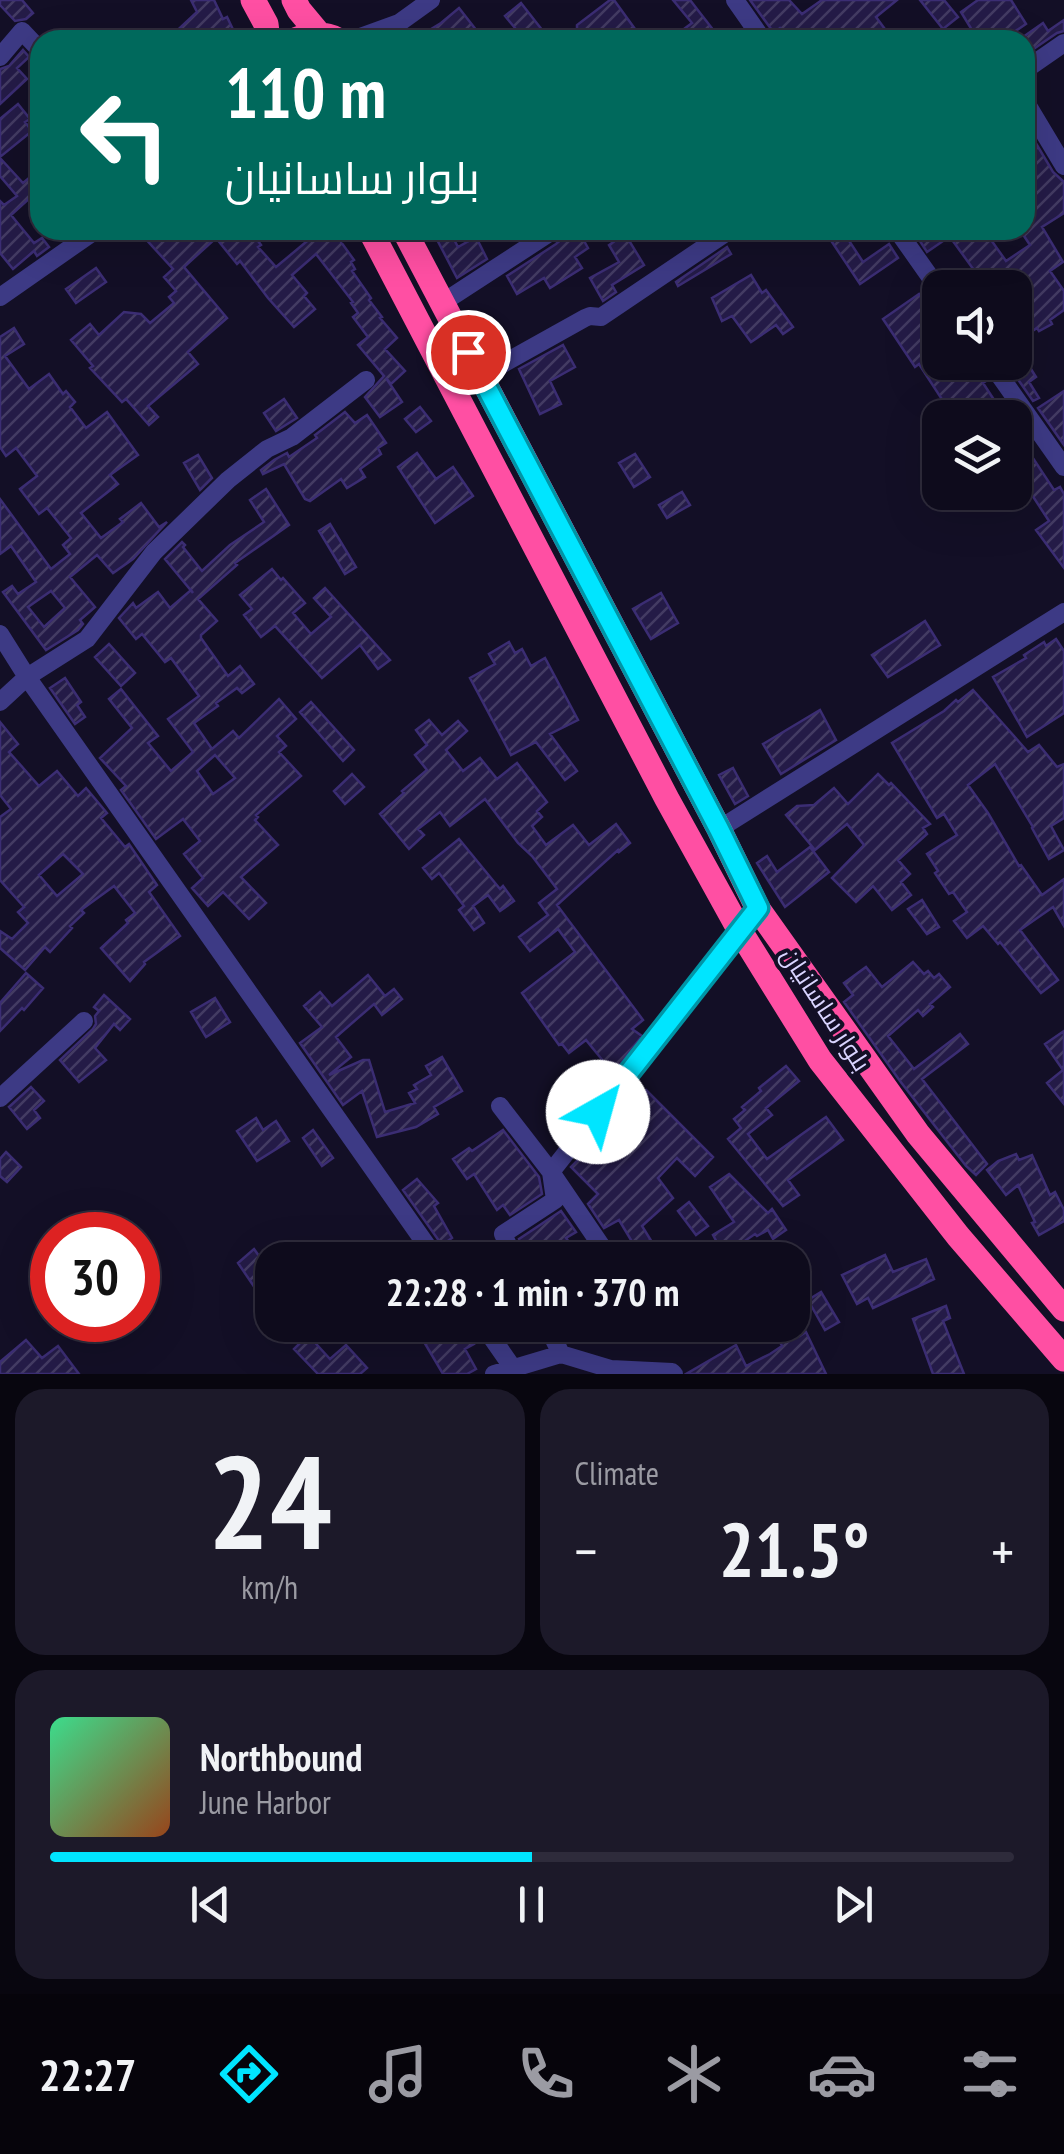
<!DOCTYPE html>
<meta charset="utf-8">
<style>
body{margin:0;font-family:"PT Sans Narrow",Cairo,sans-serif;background:#1c1929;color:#f1f3f6;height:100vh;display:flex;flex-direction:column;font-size:38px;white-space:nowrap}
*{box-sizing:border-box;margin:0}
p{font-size:32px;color:#9b9ba3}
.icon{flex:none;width:55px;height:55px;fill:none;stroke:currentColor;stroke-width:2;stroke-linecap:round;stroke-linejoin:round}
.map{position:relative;height:1374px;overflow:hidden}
.side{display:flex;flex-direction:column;gap:15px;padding:15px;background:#08060f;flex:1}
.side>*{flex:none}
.guide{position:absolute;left:30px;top:30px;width:1005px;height:210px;border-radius:30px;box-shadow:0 10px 40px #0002,0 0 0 2px #2e2b3b;background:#00695c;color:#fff;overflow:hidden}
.tools{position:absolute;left:922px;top:270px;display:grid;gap:20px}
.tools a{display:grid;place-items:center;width:110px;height:110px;border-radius:20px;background:#0e0b1c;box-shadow:0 10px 40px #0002,0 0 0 2px #2e2b3b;font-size:50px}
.speed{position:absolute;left:30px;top:1212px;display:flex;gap:20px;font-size:50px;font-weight:700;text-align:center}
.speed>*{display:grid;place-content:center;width:130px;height:130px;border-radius:50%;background:#0e0b1c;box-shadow:0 10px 40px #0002,0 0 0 2px #2e2b3b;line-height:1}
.speed .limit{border:15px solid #d22;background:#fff;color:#111}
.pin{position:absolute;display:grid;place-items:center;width:85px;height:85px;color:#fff;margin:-42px;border:5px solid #fff;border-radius:50%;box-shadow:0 2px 10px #0007}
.me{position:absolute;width:110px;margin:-55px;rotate:38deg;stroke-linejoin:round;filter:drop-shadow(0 0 8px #0008)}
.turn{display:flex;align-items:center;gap:35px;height:210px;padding:0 30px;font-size:45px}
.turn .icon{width:130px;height:130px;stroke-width:2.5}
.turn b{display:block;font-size:70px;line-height:85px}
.big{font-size:75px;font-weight:800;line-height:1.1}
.side .tile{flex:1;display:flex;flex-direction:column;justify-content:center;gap:15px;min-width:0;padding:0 35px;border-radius:30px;background:#1c1929}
.side .dial{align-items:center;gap:0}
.dial b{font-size:130px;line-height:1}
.song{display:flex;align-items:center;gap:30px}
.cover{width:120px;height:120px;border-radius:15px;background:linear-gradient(135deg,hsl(150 70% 55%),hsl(20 70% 35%))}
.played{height:10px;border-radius:5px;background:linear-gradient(90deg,#00e5ff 50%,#2e2b3b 50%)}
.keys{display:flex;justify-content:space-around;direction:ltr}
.heat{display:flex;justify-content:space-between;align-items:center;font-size:55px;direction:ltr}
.side .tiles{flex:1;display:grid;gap:15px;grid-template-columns:1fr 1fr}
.tile:last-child{grid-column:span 2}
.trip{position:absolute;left:255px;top:1242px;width:555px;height:100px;border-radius:30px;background:#0e0b1c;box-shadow:0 10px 40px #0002,0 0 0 2px #2e2b3b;font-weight:800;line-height:100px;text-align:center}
.menu{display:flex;height:160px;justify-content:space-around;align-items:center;background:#06040b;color:#9b9ba3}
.menu .icon{width:70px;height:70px}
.menu .on{color:#00e5ff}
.menu b{font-size:45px;color:#f1f3f6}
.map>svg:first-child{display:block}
.building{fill:url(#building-hatch);stroke:#3b2d73;stroke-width:2.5;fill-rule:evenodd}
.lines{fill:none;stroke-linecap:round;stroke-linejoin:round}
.minor{stroke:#3d3a85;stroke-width:18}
.highway{stroke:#ff4fa3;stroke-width:25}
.route-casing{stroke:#0095a6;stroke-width:25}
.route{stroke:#00e5ff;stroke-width:18}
.labels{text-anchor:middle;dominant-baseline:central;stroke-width:8;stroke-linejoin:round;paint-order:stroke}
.street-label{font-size:25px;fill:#d9d4ff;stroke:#130f26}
</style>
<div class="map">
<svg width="1064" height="1374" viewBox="0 0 1064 1374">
<defs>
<pattern id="building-hatch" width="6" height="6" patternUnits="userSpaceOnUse" patternTransform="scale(2.5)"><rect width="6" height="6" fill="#241b47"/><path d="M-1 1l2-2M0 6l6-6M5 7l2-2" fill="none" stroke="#433b63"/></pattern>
</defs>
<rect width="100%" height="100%" fill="#130f26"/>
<path class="building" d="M0,0H22L33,13L26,19L15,21L0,5Z
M191,0H214L223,19L227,17L238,40H167L197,12Z
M610,0H614L643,40H585L577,30V25Z
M673,0H690L721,40H687L680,32L692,23Z
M750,0H789L802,14L822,0H897L876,17L893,40H817L813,34L806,40H790L780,28L774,33Z
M920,0H944L958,17L943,29Z
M978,0H1011L1026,24L1002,40H978L961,12Z
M521,3L550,40H525L505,16Z
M459,8L484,40H413L441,23Z
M1064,20V31L1057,33L1032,50L1023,37L1043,23L1048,31Z
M23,50L29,57L17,68L27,79L0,104V69L9,66Z
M18,104L30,119L25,122L32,131L0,157V119Z
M1025,125L1053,172L1064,182V213L1042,227L1063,262L1050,271L1064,291V310L1050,320L1052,324L1039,331L1037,328L1031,332L1015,305V288H987L950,237L960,230H984L1006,261L1030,245L1020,230H1025V182L1036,175L1025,157Z
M0,158L23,183L40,169V205L32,196L11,215L34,243L42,238L49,247L37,256L34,251L13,269L0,253V201L4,205L17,196L0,176Z
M150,230H166L174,240L185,230H250L261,245L258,247L276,267L312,237L306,230H336L343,240L341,242L354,260L351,262L355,269L352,271L371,298L369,300L382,317L380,318L397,338L385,349L405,371L391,384L386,378L402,402L380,417L365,397L384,376L358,345L368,337L353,317L358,313L351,303L353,302L316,254L292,275L307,293L304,296L315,309L294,327L268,298L240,261L237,264L216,238L184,267L227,318L188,352L198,364L148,406L158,417L149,425L126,399L122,402L90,368L93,366L71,340L90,324L99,335L124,312L141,314L150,323L174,303L169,297L176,291L164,277L173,269L143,236Z
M432,230H449L458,247L476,237L487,259L457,278Z
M566,230H578L588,248L575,257L582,268L550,288L544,278L517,294L507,276L556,244L565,236Z
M824,230H842L863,262L889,244L898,258L860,284Z
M924,230H940L946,239L927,252L916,235Z
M625,234L644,265L612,285L616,292L603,301L590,278L619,262L609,245Z
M727,247L731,254L678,286L676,282Z
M96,268L106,282L76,303L66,289Z
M751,275L762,293L766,290L793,327L783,334L776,325L751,342L732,316L722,321L712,298Z
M919,294L935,318L940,315V374L957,362H973L986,381L983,383L1006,418H951L945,409L947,407L919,364L915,367L883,319Z
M14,328L24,344L5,356L29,389L49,374L63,394L66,391L75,402L70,407L86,428L107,412L138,455L110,475L118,484L81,513L101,538L123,522L120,519L141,503L159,527L167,522L133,559L113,573L97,555L70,577L95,607L80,620L83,624L78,630L46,650L3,592L12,586L18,594L36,582L11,546L0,554V499L51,569L70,554L63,545L71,538L47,508L39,514L20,489L37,476L16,448L6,456L0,447V337ZM51,591L65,608L44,627L28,607Z
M1015,344L1036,377L1029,382L1039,398L1033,401L1006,362H1015Z
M563,345L575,367L550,381L561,404L540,414L519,369Z
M1064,391V445L1038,408Z
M284,399L297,418L276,431L264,413Z
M420,407L431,421L416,432L405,419Z
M345,412L355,423L367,415L386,443L378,448L381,454L360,469L365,477L347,488L341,479L310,501L305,499L284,464L263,474L261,470L274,460L287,453L289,457L317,438L315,435Z
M1015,431L1054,490L1060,487L1064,494V568L1036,530L1049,521L1015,469Z
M417,453L436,479L453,467L473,496L435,523L398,467Z
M635,454L650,477L634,487L619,463Z
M198,455L212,478L200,490L184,463Z
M266,489L289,525L235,563L237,565L198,599L217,621L201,635V638L228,676L240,666L254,684L242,693L237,688L216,703L218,706L194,723L212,749L233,731L239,738L279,699L296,719L277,736L286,746L279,752L301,776L256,815L258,817L255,820L278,845L241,877L266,903L249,919L223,892L208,906L192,888L203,878L184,854L200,841L183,819L156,839L121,790L126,786L100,758L132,728L109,699L121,689L158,736L148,743L171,771L193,752L168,719L199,696L171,658L165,662L142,634L136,639L119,618L133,603L136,608L158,592L170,608L191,590L193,593L165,559L182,542L185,545L183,547L202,571L230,545L264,522L250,500ZM215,755L235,778L213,794L197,771Z
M682,492L690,505L667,518L659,505Z
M330,524L356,567L345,574L319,531Z
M272,569L281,580L283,578L305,603L293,613L311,634L331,617L314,598L325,588L390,660L378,669L360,645L322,678L275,626L261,637L244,615L252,609L240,595Z
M661,593L678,623L651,639L633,609Z
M925,621L940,645L888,677L872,655Z
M1056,639L1064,651V713L1027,737L993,677L1026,658L1024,655L1044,642L1046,646Z
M509,642L515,653L522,649L531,666L545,658L578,720L550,734L577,771L565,780L536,742L511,755L470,678L495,664L489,654Z
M109,644L135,673L121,686L95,657Z
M65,678L81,702L77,705L85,717L75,724L50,688Z
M973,690L1028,752L1039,745L1057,767L1064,764V818L1051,826L1064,850L1049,859L1032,828L1033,827L995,764L968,785L988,813L1019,866L1021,865L1042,895L1064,879V926L1053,907L1020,930L1058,980L1041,993L1000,942L998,944L983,926L967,938L954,921L967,912L953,892L949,894L935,873L938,871L927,854L957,835L944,814L937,818L892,743L944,711L956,700L958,702Z
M311,702L354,750L343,761L300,712Z
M820,710L836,740L781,774L763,744Z
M429,720L442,735L458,721L467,731L446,750L463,771L480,758L497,779L517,763L547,802L537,811L542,817L532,826L546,845L573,825L589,845L616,824L630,843L619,852L618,850L557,905L643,1020L632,1029L642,1036L602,1087L596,1082L608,1067L586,1040L569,1053L562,1044L559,1045L522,993L575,952L558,929L530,951L519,937L548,915L539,903L557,889L532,856L518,843L485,799L450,826L440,812L418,829L424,835L409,849L380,814L404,793L402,791L427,770L415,755L427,745L416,730Z
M0,722L18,744L9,752L39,786L57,771L78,796L86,788L107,813L101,818L125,847L129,844L157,885L149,892L180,936L144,962L145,964L130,981L101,948L128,923L126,920L135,913L114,886L81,910L84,913L70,926L72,928L50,952L45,947L25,970L0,948V931L12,939L28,923L18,912L24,907L0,880V817L11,809L0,795ZM63,854L83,874L57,896L39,875Z
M733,768L748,796L735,804L719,775Z
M352,774L364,787L345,804L334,791Z
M878,774L889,785L891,783L930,824L923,828L927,834L898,860L910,874L901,882L911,895L892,910L873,886L856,902L832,878L864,845L847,824L815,850L786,815L797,806L814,805L834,788L848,804Z
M459,839L500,889L503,886L514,901L500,911L488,895L473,906L484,923L474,930L459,910L464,906L439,873L432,879L423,868Z
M810,847L829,872L785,907L757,863L767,856L777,872Z
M922,900L939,927L927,934L908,909Z
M913,962L924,974L928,971L934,978L939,974L950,987L930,1004L933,1007L923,1016L918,1010L888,1036L914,1069L960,1034L968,1044L922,1079L987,1164L976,1175L966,1166L900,1081L844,1002L853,995L844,983L866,967L882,987Z
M26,973L43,988L24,1010L22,1008L0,1031V1003Z
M368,975L385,996L394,989L402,999L382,1015L374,1004L336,1037L351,1057L329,1075L363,1060H369L385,1112L415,1103L409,1093L417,1089L414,1085L431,1075L426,1066L442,1057L462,1091L434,1107L438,1114L416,1127L377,1137L362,1091L343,1105L300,1043L322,1027L304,1006L320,992L332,1006Z
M104,995L130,1019L120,1030L114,1024L95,1048L106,1060L79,1082L60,1060L93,1029L96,1024L95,1016L99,1011L94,1007Z
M215,998L230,1022L206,1037L191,1012Z
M1064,1031V1104L1047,1083L1063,1070L1045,1044Z
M786,1066L799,1081L766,1108L772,1115L748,1134L767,1159L826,1117L843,1140L788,1180L799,1195L783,1206L728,1139L741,1128L734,1119L745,1110L742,1107L761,1091L759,1088Z
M31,1087L44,1101L34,1110L40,1118L27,1129L9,1107Z
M646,1090L713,1157L695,1176L677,1158L658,1178L673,1198L642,1226L663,1260H643L619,1220L604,1228L588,1204L598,1194L571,1167Z
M256,1118L263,1130L276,1121L289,1141L257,1161L237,1131Z
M313,1130L333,1158L322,1166L303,1138Z
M503,1130L539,1177L542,1194L510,1215L503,1205L497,1210L474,1174L467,1179L453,1159L469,1148L472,1151Z
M6,1152L21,1167L7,1182L0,1176V1159Z
M1016,1154L1019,1160L1032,1155L1050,1195L1055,1192L1064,1210V1221L1039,1235L1032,1223L1035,1222L1018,1185L1006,1195L987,1170L998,1161Z
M729,1174L768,1213L772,1209L786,1230L773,1239L768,1230L757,1236L755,1234L724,1255L713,1235L734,1222L710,1187Z
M417,1179L438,1203L434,1206L452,1238L442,1245L403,1190Z
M689,1202L708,1226L696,1235L678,1211Z
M561,1211L576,1232L566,1238L576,1252L565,1260H527L519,1239Z
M254,1249L272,1274V1313L238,1263Z
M885,1255L893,1272L926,1259L934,1279L873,1308L868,1298L857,1304L842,1275Z
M821,1292L839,1322L825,1330L808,1300Z
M946,1306L950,1318L943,1321L964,1374H933L913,1319Z
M414,1325H464L474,1344L465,1349L476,1369L467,1374H443Z
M771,1325H794L800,1336L806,1332L826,1374H686L736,1345L746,1366L770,1354L782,1346Z
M308,1335L330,1359L346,1345L367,1368L360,1374H318L294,1349Z
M26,1340L42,1358L58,1346L79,1374H0V1362Z"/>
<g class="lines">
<path class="minor" d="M735,0L763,40
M352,40L399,23L431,0
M0,57L22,31L40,50
M1025,70L1064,43
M1025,101L1064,166
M897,230L940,291
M0,297L96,230
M442,303L554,230
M990,362L1064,467
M481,376L585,318L590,316L601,317L730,230
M0,634L27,677L437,1260
M0,702L27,677L87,639L154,552L228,480L267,449L292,437L366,380
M719,829L1064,612
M0,1098L84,1021
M500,1106L551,1172L611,1260
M515,1260L503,1234L555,1200L551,1172L758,909
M483,1325L517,1374
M547,1325L561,1354
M494,1374L561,1354L611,1369L672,1372L674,1374"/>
<path class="highway" d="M253,0L266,24L268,40
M294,0L299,10L319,34
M295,40C309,34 323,32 338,40
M370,230L667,799L740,931L820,1060L958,1236L1064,1359
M404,230L719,829L758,909L918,1134L1064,1309"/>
</g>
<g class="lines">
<g class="route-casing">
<path id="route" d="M468,352L719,829L758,908L598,1112"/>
</g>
<use href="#route" class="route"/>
</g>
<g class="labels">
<g class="street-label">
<text transform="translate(826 1009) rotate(57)">بلوار ساسانیان</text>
</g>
</g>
</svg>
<div class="tools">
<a><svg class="icon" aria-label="sound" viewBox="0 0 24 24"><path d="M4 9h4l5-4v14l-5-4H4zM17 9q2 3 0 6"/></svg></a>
<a><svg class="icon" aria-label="layers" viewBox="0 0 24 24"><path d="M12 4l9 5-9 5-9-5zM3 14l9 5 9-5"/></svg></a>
</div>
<div class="speed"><div class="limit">30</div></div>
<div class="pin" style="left:468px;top:352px;background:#d93025"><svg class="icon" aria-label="arrive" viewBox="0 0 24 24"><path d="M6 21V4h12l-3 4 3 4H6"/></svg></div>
<svg class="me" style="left:598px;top:1112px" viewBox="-20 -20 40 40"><circle r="19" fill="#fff"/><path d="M0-13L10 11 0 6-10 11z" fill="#00e5ff"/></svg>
<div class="trip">22:28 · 1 min · 370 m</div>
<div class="guide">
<div class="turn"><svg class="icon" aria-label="left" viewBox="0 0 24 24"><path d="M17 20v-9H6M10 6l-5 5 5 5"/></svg><div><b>110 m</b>بلوار ساسانیان</div></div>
</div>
</div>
<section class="side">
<div class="tiles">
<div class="tile dial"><b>24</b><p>km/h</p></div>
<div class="tile"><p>Climate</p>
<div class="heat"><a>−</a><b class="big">21.5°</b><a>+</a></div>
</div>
<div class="tile">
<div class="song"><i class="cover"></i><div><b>Northbound</b><p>June Harbor</p></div></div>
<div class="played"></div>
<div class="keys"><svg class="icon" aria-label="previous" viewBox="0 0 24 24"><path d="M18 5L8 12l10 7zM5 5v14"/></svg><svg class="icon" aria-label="pause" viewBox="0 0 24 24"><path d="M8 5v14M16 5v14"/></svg><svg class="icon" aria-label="next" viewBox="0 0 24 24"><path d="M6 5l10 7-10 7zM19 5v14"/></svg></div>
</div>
</div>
</section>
<nav class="menu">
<b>22:27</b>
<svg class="icon on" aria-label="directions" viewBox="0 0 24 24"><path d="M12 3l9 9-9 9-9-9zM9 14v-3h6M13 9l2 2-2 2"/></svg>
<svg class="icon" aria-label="music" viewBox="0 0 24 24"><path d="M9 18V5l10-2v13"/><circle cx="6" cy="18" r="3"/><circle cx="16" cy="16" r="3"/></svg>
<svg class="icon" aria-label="phone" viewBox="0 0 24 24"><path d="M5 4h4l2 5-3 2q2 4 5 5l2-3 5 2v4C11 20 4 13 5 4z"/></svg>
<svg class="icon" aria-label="climate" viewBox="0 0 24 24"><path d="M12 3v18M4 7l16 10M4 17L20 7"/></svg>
<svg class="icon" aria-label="car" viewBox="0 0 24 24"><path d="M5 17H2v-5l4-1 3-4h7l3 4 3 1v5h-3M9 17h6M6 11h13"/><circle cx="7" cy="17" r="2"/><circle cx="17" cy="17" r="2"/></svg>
<svg class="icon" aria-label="filters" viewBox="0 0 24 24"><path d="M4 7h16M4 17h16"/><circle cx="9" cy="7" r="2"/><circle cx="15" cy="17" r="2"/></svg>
</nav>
